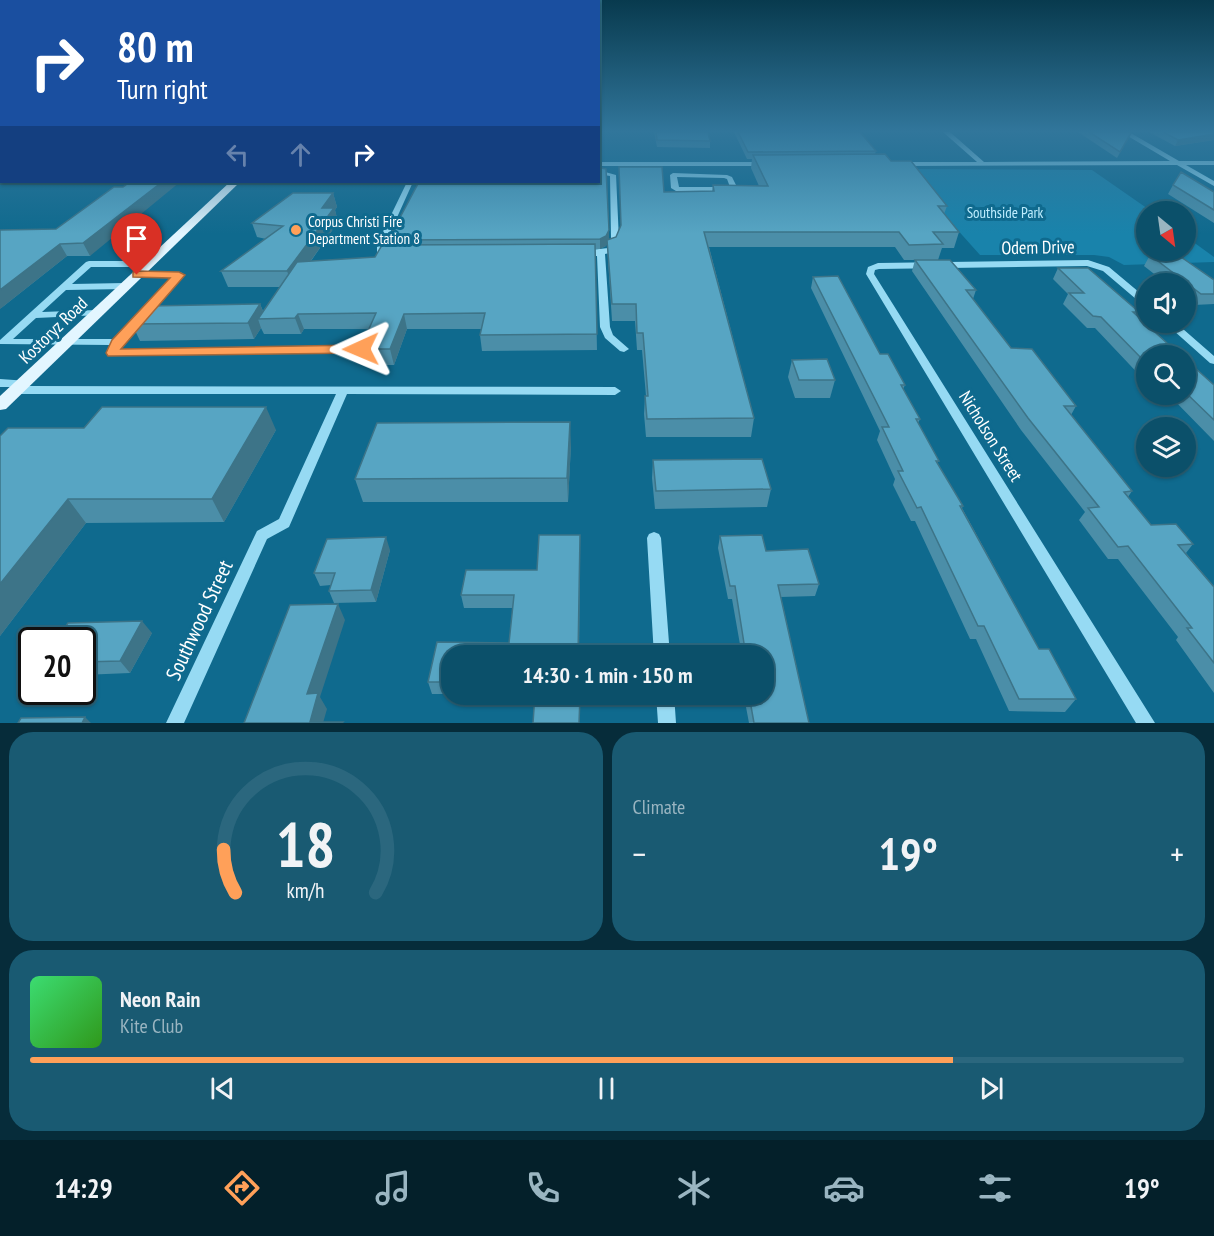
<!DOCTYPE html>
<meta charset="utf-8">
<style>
body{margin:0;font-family:"PT Sans Narrow",sans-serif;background:#195a72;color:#f1f3f6;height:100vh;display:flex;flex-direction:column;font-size:22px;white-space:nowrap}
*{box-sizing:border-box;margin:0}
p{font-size:20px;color:#9ab5c1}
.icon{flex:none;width:33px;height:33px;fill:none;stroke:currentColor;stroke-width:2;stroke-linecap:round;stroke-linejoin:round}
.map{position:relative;height:723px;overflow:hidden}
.side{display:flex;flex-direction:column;gap:9px;padding:9px;background:#062c3a;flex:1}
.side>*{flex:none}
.guide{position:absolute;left:0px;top:0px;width:600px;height:183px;box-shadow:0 2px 4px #0004,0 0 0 2px #2b677e;background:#1a4fa0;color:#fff;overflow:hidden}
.needle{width:39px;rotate:151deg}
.tools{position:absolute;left:1136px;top:201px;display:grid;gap:12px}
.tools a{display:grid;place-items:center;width:60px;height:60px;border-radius:50%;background:#0b506a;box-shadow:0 2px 4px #0004,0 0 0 2px #2b677e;font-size:30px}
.speed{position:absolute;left:18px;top:627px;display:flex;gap:12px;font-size:30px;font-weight:700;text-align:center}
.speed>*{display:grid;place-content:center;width:78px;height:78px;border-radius:50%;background:#0b506a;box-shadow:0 2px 4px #0004,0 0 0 2px #2b677e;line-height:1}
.speed .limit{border:3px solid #111;border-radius:9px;background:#fff;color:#111}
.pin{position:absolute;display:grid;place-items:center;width:51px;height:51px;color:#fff;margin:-62px -26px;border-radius:50% 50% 50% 0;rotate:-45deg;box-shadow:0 0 6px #0007}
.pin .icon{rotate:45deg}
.me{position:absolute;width:66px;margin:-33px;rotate:269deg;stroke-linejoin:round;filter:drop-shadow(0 0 4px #0008)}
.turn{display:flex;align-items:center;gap:21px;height:126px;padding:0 18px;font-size:27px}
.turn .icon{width:78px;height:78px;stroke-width:2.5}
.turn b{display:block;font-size:42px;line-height:51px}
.lanes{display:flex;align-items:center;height:57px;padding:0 18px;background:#0003;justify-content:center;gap:30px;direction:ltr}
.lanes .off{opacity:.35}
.big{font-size:45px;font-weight:600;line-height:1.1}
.side .widget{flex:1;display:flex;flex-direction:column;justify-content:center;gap:9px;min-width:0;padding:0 21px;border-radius:24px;background:#195a72}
.side .dial{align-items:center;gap:0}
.dial svg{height:156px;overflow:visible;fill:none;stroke:#2b677e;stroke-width:7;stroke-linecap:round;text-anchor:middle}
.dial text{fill:#f1f3f6;stroke:none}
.song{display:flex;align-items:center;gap:18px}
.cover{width:72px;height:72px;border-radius:9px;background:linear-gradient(135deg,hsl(140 70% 55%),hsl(110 70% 35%))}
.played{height:6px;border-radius:3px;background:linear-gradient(90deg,#ffa059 80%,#2b677e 80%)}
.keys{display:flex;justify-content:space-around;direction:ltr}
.heat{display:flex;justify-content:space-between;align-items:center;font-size:33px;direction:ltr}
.side .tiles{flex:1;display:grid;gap:9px;grid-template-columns:1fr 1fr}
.widget:last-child{grid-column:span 2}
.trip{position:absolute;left:441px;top:645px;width:333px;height:60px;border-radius:24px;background:#0b506a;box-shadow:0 2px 4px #0004,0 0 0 2px #2b677e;font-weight:600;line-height:60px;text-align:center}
.tab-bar{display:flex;height:96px;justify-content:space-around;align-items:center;background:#04202a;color:#9ab5c1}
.tab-bar .icon{width:42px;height:42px}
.tab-bar .selected{color:#ffa059}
.tab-bar b{font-size:27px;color:#f1f3f6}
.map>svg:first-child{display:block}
.green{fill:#1983ab}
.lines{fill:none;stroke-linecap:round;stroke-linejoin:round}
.minor{fill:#96daf3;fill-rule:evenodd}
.major{fill:#e3f6ff;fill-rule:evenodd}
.wall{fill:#4b8ea8}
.shaded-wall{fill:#3d7488}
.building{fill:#57a5c3;stroke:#3d7488;stroke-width:1.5}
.route{fill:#ffa059;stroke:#a6683a;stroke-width:1.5}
.poi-dot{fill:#ffa059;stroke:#0f6a8e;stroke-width:2}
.labels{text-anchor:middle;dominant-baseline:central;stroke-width:6;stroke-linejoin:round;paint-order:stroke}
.far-park-label{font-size:15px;fill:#beedfe;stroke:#0f6a8e}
.far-poi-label{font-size:15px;fill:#fff;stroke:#0f6a8e;text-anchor:start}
.street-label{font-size:18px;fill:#fff;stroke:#0f6a8e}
.near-street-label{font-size:21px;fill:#fff;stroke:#0f6a8e}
</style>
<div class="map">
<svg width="1214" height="723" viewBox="0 0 1214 723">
<rect width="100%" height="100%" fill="#0f6a8e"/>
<path class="green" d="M903,169L1092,170L1151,211L1146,212V250H1185V236L1214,257V262L1124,265L1109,257L1094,255H980Z"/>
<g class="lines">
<path class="minor" d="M943,132H950L984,162L1170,161L1121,132H1129L1179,161H1214V165H1186L1214,181V186L1177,165L899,166L896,164L899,162H977Z
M0,137H2V141H0Z
M598,162H764L767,164L764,166H598Z
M598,170L616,175L619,240L614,252L605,254L610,327L613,335L629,349L624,352L620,351L605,338L600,327L597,256L582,257L578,254L582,251L608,248L611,240L610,176L598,174Z
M673,173L727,175L732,177L738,189L734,191H676L671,188L670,175ZM677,177L724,178L727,179L730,187H679Z
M407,182H413L385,244L384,249L394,255L390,258L377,252V244Z
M1088,260L1109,267L1146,298V306L1143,305L1103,271L1087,266L879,269L875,270L874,274L1155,723H1136L866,274L868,267L878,263Z
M89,261H148L152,264L148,267H91L72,284L125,283L130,286L125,289L66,290L42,312L97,310L100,311L102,313L100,315L36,318L13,339H113L172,278H137L134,277V273L179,272L182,273V277L121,343L118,350L361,346L366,349L361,352L112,356L107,353L110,345L0,344V340L86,262Z
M1164,322H1175L1214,356V364L1210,363Z
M0,379L28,381L29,383L24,386L615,387L621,391L615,395L347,394L289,527L267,539L184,723H166L257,531L279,519L336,394H16L10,390L16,387H0Z
M654,532L659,534L661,538L670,656H654L647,538L649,534Z
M656,694H674L676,723H658Z"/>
<path class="major" d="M230,182H240L6,409L0,410V396Z"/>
</g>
<path class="wall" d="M654,132H708L710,141V148L657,147Z
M734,132H860L876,151L875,154L891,161L947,206L944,214L959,232L954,248H942L938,260L976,290L973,299L1011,348L1076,406L1071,415L1132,491L1128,497L1151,525L1193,544L1186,553L1214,587V693L1176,640L1178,637L1118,559H1108L1079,520L1085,512L1021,430L912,271L915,260H904L895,247H709L754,418L751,437H646L644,414L645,396H646L642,350H637L635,321H612L607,243L606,246L600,249H595L597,350L482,351L480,335L482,329H407L394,365H364L360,349L369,329H304L301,334H264L261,328L254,339L140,341L132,324L260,304L263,311L280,287H228L221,271L266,239L257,237L252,223L333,193L337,207L335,210L338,222L311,261L375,257L389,245L388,240L419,182L609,240L616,237L621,227L619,167L664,192L712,191L713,185L759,186L751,168L752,159H747Z
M1078,132H1130L1131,133L1117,158Z
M1149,132H1214V140L1175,146Z
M1173,185L1214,192V223L1168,194Z
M123,187L90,256H67L0,309L56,229Z
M1150,255L1214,280V304L1194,305L1185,298V284H1167L1144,266Z
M1058,268L1139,312L1137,316L1146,356V382L1095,328H1087L1063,304L1068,294L1053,279Z
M813,277L905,385L903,389L920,419L918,423L939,461L937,463L963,506L962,508L1039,649L1076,699L1065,712L1009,711L976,639H970L915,521H911L893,485L895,479L877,440L880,431L811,288Z
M1185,359L1214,385V441L1168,394H1185Z
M792,360L835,380L830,398H795L788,377Z
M276,430L224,522L86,523L0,636V436Z
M571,445L568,502H363L355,479Z
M653,460L771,489L767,507L655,509L652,478Z
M539,535H580L579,656H452V694H432L428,682L437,642L509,643L513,608H464L461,595L466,570H537Z
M720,536L766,551L819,584L815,596L781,597L809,723H749L746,707L749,698L748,694H764V656H742L732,599H728L718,548Z
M390,550L376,602L334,603L329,591L331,585L320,586L314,573Z
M152,633L130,673L82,675V640Z"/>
<path class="shaded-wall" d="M1214,134V140L1175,146L1178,140Z
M162,182H180L90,256L83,243Z
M333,193L337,207L335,210L338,222L293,286L287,271L322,208Z
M609,230V240L606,246L600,249V239Z
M60,244L67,256L0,309V290Z
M260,304L266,319H258L261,328L254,339L248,323Z
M298,314L304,329L301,334L295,318Z
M404,314L407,329L394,365L390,349Z
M266,407L276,430L224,522L212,499Z
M570,422L571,445L568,502L567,478Z
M68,499L86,523L0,636V584Z
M580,535L579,656H578Z
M386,537L390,550L376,602L371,590Z
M338,604L345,620L320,697L327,709L323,723H310L307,694Z
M142,621L152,633L130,673L120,661Z
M85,717L91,723H82Z"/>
<path class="building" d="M656,132H708L710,141L657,140Z
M738,132H860L876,151L748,152Z
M1089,132H1130L1131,133L1120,152Z
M1163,132H1214V134L1178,140Z
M885,154L891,161H911L947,206H938L959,232H933L943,244L909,245L899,232H704L754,418L647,419L645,396H648L643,333H637L636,304H612L607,240L616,237L621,225L619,167H662L664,192L714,191L713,185L768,186L753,155Z
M598,167L606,169L609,230L606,236L600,239L388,240L419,182H598Z
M1181,172L1214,192V210L1173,185Z
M130,182H162L83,243L60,244L0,290V230L56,229L114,187H123Z
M293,193H333L322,208H334L287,271H221L283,226L252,223Z
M595,244L597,334L480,335L485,313L404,314L390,349H360L376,313L298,314L295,318L258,319L297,262L375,257L382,245Z
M1150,255H1178L1214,280V294H1201Z
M915,260H950L976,290H966L1011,348L1032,349L1076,406H1064L1132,491L1124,492L1151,525L1176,524L1193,544L1178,545L1214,587V663L1187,628H1192L1128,546L1118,547L1088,508L1099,507L1028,418Z
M1058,268H1088L1139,312H1133L1181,356H1146V363L1101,317L1093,316L1069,293H1084Z
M838,276L880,354H888L905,385H901L920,419H916L939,461H936L963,506H960L1039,649H1049L1076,699H1019L984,626H978L921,507L917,508L898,471H903L882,427H889L813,277Z
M260,304L248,323L132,324L149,306Z
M827,359L835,380H799L792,360Z
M1185,359L1214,385V420L1185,392Z
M102,407H266L212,499H68L0,584V436L8,428H84Z
M570,422L567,478L355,479L377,423Z
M762,459L771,489L656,491L653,460Z
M539,535H580L578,656H452V682H428L437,642L509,643L514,595H461L466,570H537Z
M762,535L766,551L808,549L819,584L778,585L809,723H754L749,695L764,694V656H746L735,586H730L720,536Z
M386,537L371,590L329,591L335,573H314L327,539Z
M338,604L307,694L318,693L310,722H343L342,723H244L290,605Z
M142,621L120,661L82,662V640H56L68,623Z
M535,694H577V696H580L579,723H533Z
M85,717L82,723H18L21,718Z"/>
<linearGradient id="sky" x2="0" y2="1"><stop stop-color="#083a4e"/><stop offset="0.56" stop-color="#31769b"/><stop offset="1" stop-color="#31769b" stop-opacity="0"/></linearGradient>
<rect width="1214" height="234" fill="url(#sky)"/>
<path class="route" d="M137,271L179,272L185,275L121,349L361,345L368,349L361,353L108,356L106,353L112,340L170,278L133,277V272Z"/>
<circle class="poi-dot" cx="296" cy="230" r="6"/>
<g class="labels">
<g class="far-park-label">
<text x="1005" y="212">Southside Park</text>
</g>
<g class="far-poi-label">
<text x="308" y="221">Corpus Christi Fire<tspan x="308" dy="17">Department Station 8</tspan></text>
</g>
<g class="street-label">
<text transform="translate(1038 247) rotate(-1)">Odem Drive</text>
<text transform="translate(53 330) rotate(-44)">Kostoryz Road</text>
<text transform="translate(991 436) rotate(58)">Nicholson Street</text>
</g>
<g class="near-street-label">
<text transform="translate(199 620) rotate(-65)">Southwood Street</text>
</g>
</g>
</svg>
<div class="tools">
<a><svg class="needle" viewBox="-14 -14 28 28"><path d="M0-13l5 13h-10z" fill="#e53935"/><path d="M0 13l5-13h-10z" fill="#9ab5c1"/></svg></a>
<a><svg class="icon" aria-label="sound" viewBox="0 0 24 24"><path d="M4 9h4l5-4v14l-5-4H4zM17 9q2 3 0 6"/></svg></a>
<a><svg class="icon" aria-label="search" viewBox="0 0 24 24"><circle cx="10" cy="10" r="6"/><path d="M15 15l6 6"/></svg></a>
<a><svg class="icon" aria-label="layers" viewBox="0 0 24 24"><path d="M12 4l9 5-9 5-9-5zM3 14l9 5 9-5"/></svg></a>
</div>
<div class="speed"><div class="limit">20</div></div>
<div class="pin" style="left:137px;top:275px;background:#d93025"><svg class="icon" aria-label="arrive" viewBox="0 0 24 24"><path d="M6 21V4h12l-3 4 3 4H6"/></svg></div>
<svg class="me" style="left:361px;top:349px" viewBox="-20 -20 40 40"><path d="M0-17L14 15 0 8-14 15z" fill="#ffa059" stroke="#fff" stroke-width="4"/></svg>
<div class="trip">14:30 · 1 min · 150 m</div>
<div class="guide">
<div class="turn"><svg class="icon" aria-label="right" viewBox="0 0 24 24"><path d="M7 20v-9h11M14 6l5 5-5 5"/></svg><div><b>80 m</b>Turn right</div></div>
<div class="lanes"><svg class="icon off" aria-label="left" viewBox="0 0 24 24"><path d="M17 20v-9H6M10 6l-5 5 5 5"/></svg><svg class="icon off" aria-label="ahead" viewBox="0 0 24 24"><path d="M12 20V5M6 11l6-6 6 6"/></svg><svg class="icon" aria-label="right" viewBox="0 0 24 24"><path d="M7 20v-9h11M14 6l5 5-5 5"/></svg></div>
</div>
</div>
<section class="side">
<div class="tiles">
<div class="widget dial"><svg viewBox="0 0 100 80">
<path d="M14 69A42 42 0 1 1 86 69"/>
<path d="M14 69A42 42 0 0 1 8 47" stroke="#ffa059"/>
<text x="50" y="56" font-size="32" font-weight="700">18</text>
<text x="50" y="72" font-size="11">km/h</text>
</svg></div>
<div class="widget"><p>Climate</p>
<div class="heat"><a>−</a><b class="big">19°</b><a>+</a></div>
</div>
<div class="widget">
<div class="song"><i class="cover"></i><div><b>Neon Rain</b><p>Kite Club</p></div></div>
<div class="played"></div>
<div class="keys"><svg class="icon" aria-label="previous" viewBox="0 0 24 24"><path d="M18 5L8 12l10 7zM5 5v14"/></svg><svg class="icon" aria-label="pause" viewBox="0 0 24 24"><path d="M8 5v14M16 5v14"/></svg><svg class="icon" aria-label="next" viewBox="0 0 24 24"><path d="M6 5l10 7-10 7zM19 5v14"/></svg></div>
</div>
</div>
</section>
<nav class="tab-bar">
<b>14:29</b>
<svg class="icon selected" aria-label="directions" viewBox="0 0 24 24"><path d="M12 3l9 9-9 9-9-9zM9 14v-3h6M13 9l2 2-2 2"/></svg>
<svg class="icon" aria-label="music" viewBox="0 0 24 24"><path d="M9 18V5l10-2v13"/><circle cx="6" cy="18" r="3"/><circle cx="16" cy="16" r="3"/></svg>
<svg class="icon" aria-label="phone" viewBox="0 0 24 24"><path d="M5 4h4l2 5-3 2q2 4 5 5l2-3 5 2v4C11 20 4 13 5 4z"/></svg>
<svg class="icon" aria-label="climate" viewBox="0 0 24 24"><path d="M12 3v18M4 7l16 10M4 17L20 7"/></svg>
<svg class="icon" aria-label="car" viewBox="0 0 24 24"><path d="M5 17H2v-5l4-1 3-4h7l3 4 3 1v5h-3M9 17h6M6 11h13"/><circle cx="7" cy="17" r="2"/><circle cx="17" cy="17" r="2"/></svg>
<svg class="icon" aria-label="filters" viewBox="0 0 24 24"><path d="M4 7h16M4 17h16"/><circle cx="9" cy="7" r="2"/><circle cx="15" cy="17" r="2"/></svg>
<b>19°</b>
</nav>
